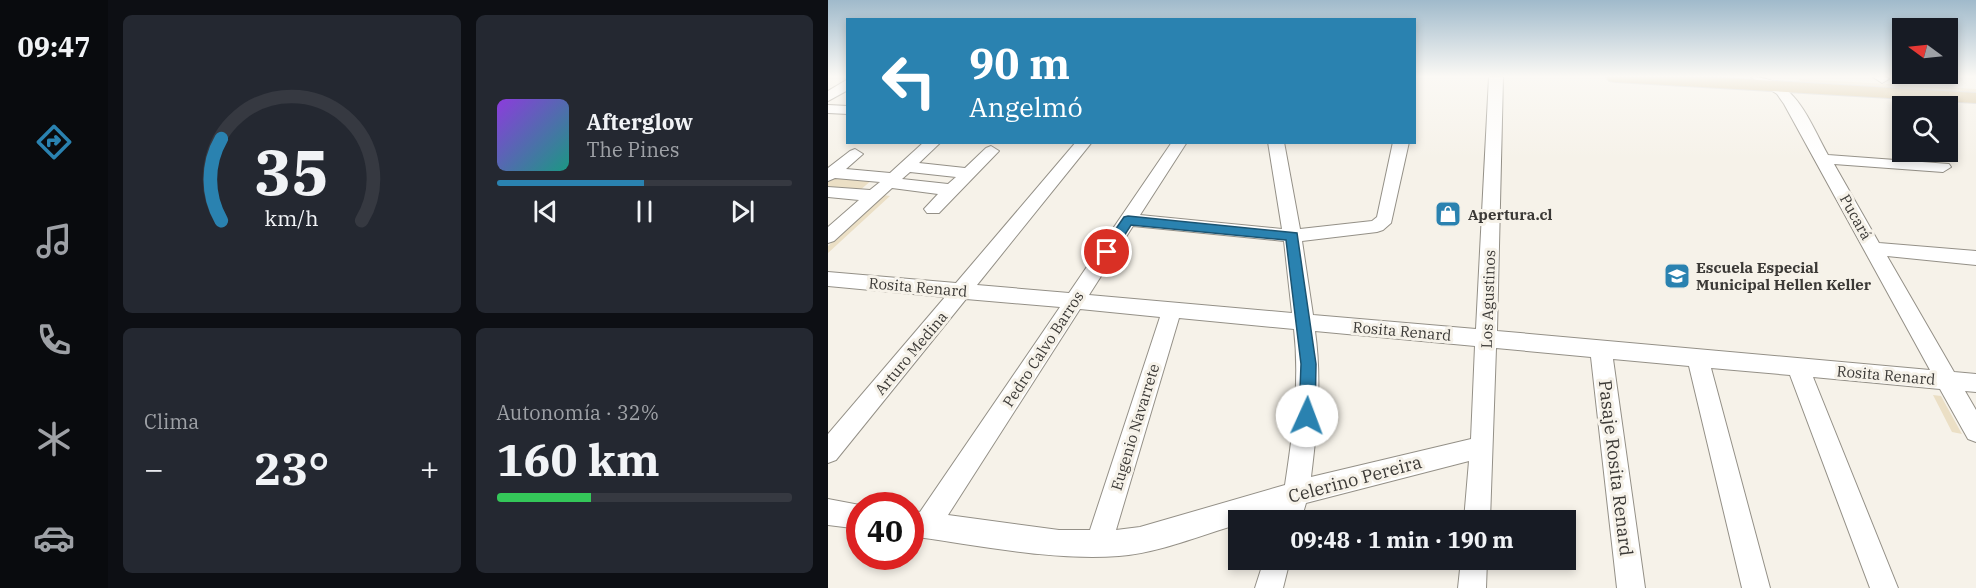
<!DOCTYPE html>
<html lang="es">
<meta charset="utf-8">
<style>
body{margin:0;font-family:"IBM Plex Serif",serif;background:#242831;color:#f1f3f6;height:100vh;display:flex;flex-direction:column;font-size:22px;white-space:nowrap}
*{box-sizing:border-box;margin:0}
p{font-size:20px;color:#9ea1a6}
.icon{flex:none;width:33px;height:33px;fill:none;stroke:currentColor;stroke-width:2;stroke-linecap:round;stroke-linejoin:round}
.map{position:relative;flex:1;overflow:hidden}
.drawer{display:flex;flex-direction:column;gap:15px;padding:15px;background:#0d0f14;width:720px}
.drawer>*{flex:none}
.top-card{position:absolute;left:18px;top:18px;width:570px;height:126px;border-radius:0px;box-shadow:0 3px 9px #0003;background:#2a82b0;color:#fff;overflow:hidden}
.needle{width:39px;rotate:285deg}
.tools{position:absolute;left:1064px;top:18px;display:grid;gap:12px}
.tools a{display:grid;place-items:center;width:66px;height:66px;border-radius:0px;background:#171b24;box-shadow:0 3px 9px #0003;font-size:30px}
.speed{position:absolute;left:18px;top:492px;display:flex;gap:12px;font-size:30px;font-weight:700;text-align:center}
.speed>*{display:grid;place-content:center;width:78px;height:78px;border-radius:50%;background:#171b24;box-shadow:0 3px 9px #0003;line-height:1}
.speed .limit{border:9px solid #d22;background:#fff;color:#111}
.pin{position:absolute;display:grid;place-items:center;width:51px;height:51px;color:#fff;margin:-26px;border:3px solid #fff;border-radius:50%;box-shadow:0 2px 6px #0007}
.me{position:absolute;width:66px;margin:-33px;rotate:2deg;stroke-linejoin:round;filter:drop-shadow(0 0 4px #0008)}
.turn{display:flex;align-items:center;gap:21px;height:126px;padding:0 24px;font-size:27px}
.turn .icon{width:78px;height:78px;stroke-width:2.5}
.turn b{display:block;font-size:42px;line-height:51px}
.big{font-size:45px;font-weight:700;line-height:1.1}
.drawer .card{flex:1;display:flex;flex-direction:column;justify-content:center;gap:9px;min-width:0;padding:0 21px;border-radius:9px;background:#242831}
.drawer .dial{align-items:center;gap:0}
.dial svg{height:156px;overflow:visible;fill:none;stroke:#363941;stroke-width:7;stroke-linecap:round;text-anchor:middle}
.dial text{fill:#f1f3f6;stroke:none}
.song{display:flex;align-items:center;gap:18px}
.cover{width:72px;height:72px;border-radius:9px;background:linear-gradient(135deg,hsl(270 70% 55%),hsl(170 70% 35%))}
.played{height:6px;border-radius:3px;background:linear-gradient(90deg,#2a82b0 50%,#363941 50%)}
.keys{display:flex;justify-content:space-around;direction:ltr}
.heat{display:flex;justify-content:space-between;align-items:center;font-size:33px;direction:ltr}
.charge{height:9px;border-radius:4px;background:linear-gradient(90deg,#34c759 32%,#363941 0)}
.drawer .tiles{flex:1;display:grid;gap:15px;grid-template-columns:repeat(2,1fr)}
.trip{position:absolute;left:400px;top:510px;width:348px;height:60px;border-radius:0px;background:#171b24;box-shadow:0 3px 9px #0003;font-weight:700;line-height:60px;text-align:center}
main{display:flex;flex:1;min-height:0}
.dock{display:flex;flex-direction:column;width:108px;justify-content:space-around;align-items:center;background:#090b0e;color:#9ea1a6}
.dock .icon{width:42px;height:42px}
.dock .current{color:#2a82b0}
.dock b{font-size:27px;color:#f1f3f6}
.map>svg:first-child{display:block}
.green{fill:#ebdfc5}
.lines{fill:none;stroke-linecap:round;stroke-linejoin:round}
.minor-casing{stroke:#949087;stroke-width:2}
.major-casing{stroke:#d0cfcf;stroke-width:2}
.minor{fill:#fff;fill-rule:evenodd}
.major{fill:#d3bf92;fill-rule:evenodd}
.route{fill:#2a82b0;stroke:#1b5472;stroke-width:1.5}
.labels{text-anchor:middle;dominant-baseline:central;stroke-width:6;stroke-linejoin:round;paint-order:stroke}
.poi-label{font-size:15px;font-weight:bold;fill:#3b3936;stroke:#f6f2e9;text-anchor:start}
.street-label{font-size:15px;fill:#3b3936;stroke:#f6f2e9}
.near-street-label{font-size:18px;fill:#3b3936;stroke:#f6f2e9}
</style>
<main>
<nav class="dock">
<b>09:47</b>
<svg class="icon current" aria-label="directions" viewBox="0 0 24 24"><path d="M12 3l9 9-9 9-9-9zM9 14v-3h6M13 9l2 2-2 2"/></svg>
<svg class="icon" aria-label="music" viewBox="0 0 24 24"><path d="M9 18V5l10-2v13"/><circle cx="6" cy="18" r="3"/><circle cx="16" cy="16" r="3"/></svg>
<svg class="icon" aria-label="phone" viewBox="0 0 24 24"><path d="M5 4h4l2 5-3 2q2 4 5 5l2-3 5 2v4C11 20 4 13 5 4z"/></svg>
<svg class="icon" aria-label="climate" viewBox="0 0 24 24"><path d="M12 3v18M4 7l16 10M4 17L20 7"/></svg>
<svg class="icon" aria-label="car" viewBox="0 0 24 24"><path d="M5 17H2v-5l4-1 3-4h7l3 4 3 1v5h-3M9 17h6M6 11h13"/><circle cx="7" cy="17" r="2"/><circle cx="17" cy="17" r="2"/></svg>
</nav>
<section class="drawer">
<div class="tiles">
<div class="card dial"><svg viewBox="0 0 100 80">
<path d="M14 69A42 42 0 1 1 86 69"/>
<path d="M14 69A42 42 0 0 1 14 27" stroke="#2a82b0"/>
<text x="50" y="56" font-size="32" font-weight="700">35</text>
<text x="50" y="72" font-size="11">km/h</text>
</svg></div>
<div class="card">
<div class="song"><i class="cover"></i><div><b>Afterglow</b><p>The Pines</p></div></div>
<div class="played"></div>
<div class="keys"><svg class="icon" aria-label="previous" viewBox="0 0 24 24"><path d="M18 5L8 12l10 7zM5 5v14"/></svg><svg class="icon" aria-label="pause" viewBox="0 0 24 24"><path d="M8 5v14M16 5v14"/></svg><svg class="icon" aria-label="next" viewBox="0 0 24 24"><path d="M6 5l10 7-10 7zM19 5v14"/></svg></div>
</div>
<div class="card"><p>Clima</p>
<div class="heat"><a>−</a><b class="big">23°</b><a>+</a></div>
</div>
<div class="card"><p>Autonomía · 32%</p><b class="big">160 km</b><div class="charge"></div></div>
</div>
</section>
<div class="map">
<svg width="1148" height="588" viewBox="0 0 1148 588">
<rect width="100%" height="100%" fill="#f6f2e9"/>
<path class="green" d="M971,79L1148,89V94L974,84Z
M6,175L45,179L30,192L0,190V180Z
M55,195L62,196L0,253V246Z
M1105,395L1113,396L1134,434L1124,432Z"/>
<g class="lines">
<g class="minor-casing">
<path id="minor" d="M661,77H675L669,331L1102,370L956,104L949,94L923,77C967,77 981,121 1000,155L1121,164L1123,167L1115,172L1006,164L1051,243L1148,251V265L1059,256L1126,372L1148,374V392L1137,391L1148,410V442L1140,439L1112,389L985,377L1070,588H1042L962,375L883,368L942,588H914L861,366L785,359L817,588H789L763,357L668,348L662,520H636L641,461L478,503L473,520H447L450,512L424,520H411V524C373,535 331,553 291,556C223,561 150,545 82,536V510L92,512L232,307L138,299L8,460L0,463V434L117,297L0,286V272L128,283L248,142H264L149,285L241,293L344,142H359L312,215L454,229L440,142H456L472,229L544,221L549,217L565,142H581L563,223L555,230L549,232L474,241L485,315L648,329ZM305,226L456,241L464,313L261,295ZM252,309L332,317L262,530H231L120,515ZM351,318L466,329C472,382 465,432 457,485L312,527L288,530ZM487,331L647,346L643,439L483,477C489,428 494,381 487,331Z
M1045,77H1059L1061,79L1054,83Z
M20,79V90L0,101V91Z
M0,105L20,106V114L0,113Z
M96,142H113L91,163L137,168L158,148L163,146L171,151L111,213H99L96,209L110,194L64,188L6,241L0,243V227L31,200L0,197V187L42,190L52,182L7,178L0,181V168L22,151L27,149L35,154L18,169L62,173ZM82,172L128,177L120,184L74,179Z
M0,499L37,506H32V529L0,525Z
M436,560H462L455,588H427Z
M633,560H659L658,588H630Z"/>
</g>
<g class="major-casing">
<path id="major" d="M778,77H879L1148,93V103L787,82L781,81Z"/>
</g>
<use href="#minor" class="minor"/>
<use href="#major" class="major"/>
</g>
<linearGradient id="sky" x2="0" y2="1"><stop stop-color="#a0bacb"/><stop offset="0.48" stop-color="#fbf9f5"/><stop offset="1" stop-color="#fbf9f5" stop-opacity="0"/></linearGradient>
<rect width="1148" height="159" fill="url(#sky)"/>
<path class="route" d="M300,216L469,233L488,364L487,416L484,421L479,423L473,421L471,416L473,364L458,240L303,225L284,255H274L273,252L274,249L296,217Z"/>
<defs>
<g id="shop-square" transform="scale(1.35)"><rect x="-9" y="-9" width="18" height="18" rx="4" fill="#2a82b0" stroke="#f6f2e9"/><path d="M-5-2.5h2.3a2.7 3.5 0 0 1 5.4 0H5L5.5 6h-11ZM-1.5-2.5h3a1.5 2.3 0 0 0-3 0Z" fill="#fff"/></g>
<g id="school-square" transform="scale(1.35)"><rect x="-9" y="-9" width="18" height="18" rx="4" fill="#2a82b0" stroke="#f6f2e9"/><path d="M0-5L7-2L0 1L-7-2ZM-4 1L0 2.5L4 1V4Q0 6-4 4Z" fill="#fff"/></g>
</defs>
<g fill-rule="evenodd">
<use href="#shop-square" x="620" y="214"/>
<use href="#school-square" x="849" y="276"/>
</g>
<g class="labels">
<g class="poi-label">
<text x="640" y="214">Apertura.cl</text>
<text x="868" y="267">Escuela Especial<tspan x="868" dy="17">Municipal Hellen Keller</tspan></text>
</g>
<g class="street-label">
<text transform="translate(1028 217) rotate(61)">Pucará</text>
<text transform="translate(90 287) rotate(5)">Rosita Renard</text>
<text transform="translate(660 299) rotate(-88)">Los Agustinos</text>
<text transform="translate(574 331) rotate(5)">Rosita Renard</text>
<text transform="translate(215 349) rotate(-57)">Pedro Calvo Barros</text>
<text transform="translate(83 353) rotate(-50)">Arturo Medina</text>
<text transform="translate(1058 375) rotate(5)">Rosita Renard</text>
<text transform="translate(307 427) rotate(-73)">Eugenio Navarrete</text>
</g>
<g class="near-street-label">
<text transform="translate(788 468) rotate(83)">Pasaje Rosita Renard</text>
<text transform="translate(527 479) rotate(-15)">Celerino Pereira</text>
</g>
</g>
</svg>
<div class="tools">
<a><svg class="needle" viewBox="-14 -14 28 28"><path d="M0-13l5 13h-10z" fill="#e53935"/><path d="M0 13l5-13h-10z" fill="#9ea1a6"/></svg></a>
<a><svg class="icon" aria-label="search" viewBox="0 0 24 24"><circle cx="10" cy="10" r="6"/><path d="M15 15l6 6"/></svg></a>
</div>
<div class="speed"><div class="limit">40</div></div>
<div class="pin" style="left:279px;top:252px;background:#d93025"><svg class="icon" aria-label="arrive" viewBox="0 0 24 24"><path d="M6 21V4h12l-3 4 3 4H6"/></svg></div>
<svg class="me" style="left:479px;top:416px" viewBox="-20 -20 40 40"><circle r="19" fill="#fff"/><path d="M0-13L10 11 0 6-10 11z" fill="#2a82b0"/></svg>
<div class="trip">09:48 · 1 min · 190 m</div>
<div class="top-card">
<div class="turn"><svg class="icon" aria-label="left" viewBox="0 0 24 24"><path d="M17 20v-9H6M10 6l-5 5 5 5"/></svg><div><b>90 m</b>Angelmó</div></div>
</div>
</div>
</main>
